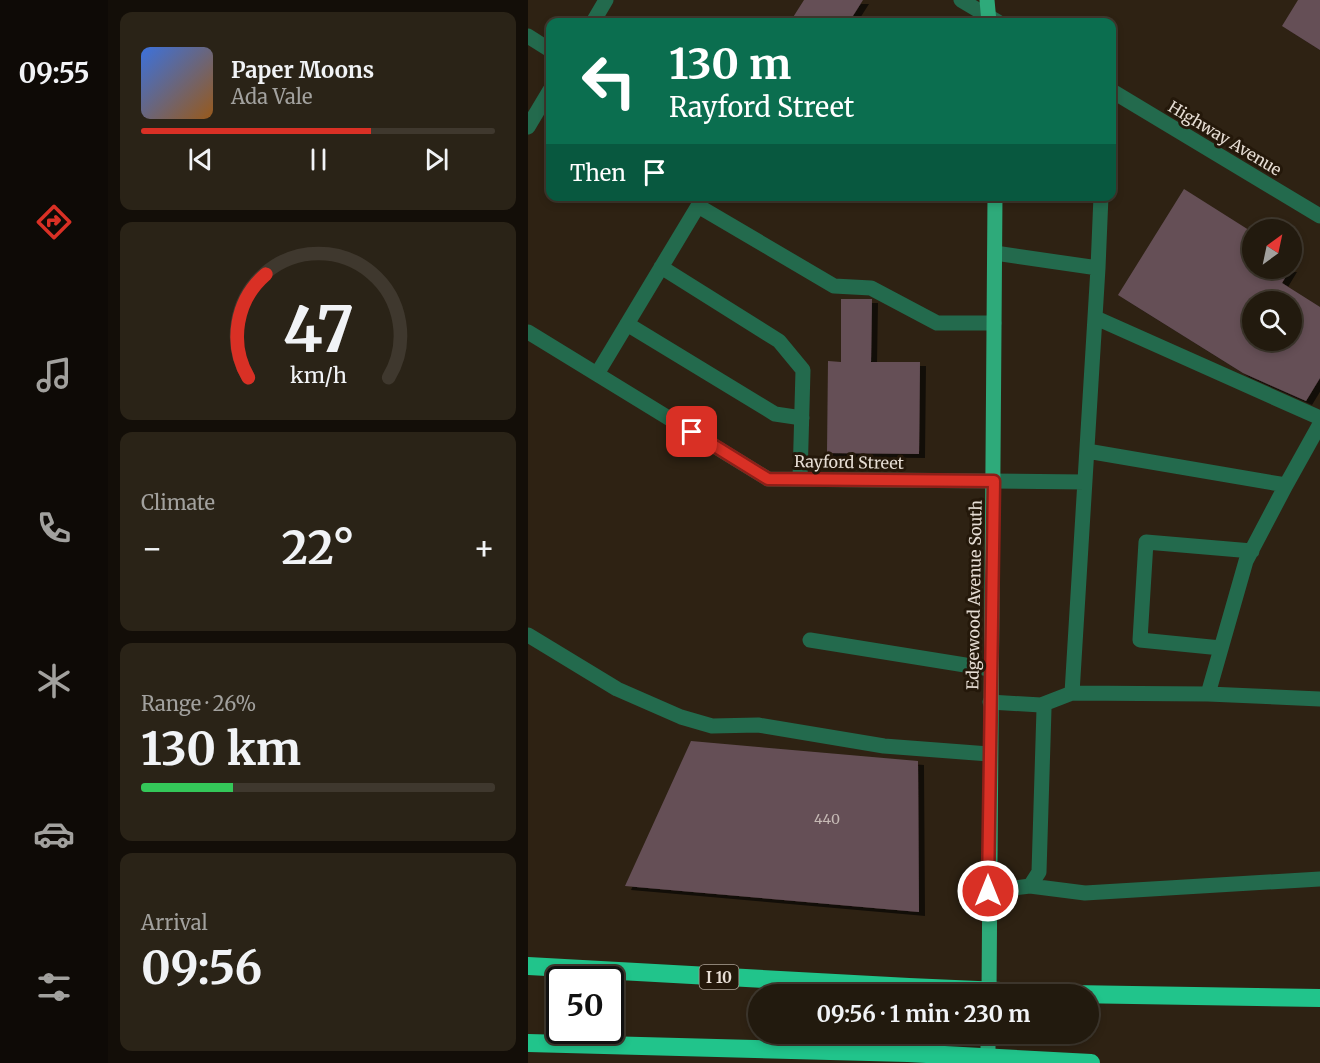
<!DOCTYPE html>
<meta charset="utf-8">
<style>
body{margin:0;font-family:Merriweather,serif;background:#2a2317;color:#f1f3f6;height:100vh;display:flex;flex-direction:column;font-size:22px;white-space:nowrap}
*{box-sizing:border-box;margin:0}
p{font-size:20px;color:#a2a19e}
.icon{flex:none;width:33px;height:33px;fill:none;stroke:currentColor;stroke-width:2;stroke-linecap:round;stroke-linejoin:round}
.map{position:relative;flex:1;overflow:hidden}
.sheet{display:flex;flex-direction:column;gap:12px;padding:12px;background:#130e08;width:420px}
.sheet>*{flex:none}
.guide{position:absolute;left:18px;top:18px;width:570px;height:183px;border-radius:12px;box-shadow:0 3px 9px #0003,0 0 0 2px #3f382e;background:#0b6e4f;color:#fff;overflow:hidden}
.needle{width:39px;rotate:33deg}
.tools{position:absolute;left:714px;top:219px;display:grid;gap:12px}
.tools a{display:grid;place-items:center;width:60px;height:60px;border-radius:50%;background:#221a0e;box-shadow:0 3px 9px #0003,0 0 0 2px #3f382e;font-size:30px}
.speed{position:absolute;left:18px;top:966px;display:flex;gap:12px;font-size:30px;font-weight:700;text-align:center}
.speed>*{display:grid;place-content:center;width:78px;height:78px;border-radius:50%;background:#221a0e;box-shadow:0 3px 9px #0003,0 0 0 2px #3f382e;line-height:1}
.speed .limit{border:3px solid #111;border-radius:9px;background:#fff;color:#111}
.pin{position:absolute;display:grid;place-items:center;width:51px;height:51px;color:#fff;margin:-26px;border-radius:12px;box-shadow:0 3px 9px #0006}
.me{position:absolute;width:66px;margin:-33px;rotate:0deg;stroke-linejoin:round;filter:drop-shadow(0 0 4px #0008)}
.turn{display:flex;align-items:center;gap:21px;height:126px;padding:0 24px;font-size:27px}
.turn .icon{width:78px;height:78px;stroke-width:2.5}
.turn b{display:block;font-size:42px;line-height:51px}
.then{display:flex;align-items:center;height:57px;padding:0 24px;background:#0003;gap:12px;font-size:22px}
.big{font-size:45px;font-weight:700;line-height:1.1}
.sheet .widget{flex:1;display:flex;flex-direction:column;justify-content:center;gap:9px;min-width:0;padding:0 21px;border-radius:12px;background:#2a2317}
.sheet .dial{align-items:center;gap:0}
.dial svg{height:156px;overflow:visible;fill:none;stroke:#3f382e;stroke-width:7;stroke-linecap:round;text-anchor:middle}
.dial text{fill:#f1f3f6;stroke:none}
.song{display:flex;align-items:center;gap:18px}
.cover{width:72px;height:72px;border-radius:9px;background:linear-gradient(135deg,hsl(220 70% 55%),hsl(30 70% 35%))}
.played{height:6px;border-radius:3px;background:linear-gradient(90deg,#d93025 65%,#3f382e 65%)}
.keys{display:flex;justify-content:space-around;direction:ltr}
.heat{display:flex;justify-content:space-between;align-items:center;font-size:33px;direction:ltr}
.charge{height:9px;border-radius:4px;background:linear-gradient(90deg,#34c759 26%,#3f382e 0)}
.trip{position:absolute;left:220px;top:984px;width:351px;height:60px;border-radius:30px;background:#221a0e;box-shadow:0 3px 9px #0003,0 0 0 2px #3f382e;font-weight:700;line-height:60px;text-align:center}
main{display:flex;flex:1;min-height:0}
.dock{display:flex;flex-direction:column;width:108px;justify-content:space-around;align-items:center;background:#0e0a06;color:#a2a19e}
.dock .icon{width:42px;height:42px}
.dock .on{color:#d93025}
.dock b{font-size:27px;color:#f1f3f6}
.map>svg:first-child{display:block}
.building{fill:#654f57;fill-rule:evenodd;filter:url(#shadow)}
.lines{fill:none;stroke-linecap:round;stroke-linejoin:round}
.minor{stroke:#236a4d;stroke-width:15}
.major{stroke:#2eaa7a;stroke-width:15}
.highway{stroke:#21c48b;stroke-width:18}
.route-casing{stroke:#8d1f18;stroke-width:15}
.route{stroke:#d93025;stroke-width:10}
.labels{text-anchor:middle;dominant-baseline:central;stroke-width:6;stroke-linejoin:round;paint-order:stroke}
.number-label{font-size:14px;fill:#c6bab5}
.shield{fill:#24180a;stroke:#aca297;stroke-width:1.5}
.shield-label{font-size:15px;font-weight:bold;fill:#e6ddd4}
.street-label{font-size:16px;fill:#e6ddd4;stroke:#24180a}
</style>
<main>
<nav class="dock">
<b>09:55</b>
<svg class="icon on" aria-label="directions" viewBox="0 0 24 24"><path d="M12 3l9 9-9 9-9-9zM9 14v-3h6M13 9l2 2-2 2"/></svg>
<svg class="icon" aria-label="music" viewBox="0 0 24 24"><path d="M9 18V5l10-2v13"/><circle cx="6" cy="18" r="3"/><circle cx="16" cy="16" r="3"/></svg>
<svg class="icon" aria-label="phone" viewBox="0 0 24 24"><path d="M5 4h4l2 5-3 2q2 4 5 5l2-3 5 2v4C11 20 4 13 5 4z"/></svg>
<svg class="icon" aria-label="climate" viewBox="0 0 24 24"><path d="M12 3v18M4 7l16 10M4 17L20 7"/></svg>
<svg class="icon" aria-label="car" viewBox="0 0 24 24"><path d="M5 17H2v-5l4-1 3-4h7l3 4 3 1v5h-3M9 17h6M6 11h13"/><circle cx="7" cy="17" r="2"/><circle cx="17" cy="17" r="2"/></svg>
<svg class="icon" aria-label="filters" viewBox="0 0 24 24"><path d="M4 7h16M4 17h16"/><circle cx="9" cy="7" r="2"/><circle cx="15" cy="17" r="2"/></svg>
</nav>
<section class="sheet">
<div class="widget">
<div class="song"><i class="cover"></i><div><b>Paper Moons</b><p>Ada Vale</p></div></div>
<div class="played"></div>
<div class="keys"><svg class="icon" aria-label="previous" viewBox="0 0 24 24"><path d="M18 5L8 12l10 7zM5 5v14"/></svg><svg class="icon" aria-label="pause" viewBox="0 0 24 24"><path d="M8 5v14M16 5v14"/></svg><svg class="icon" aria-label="next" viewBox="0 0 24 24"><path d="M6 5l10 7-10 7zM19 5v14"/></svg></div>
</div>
<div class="widget dial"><svg viewBox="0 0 100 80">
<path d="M14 69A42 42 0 1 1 86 69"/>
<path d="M14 69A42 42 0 0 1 23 16" stroke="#d93025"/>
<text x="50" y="56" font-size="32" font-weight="700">47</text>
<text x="50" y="72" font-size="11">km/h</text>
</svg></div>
<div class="widget"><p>Climate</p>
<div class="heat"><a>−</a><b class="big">22°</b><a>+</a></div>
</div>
<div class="widget"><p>Range · 26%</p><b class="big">130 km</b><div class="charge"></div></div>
<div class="widget"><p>Arrival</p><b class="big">09:56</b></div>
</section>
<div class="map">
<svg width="792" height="1063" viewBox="0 0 792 1063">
<defs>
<filter id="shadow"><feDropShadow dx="6" dy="4" stdDeviation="0" flood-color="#0009"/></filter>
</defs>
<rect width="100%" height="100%" fill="#2e2213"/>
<path class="building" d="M276,0H335L321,22H262Z
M770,0H792V50L754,26Z
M656,189L724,232V268H763L754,283L792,307V378L778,401L715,373L590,295ZM724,302H764V340H724Z
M313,299H344L343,362H392L391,454L299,453L300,361L313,362Z
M163,741L390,761L391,912L97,886Z"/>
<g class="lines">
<path class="minor" d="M433,0L470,22
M65,22L78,0
M0,36L22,50
M584,91L792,216
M0,127L22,90
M467,253L570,268L544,693
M133,267L251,341L275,370L272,479
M570,268L573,196
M568,318L792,418
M99,324L247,414L274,418
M0,332L240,479L557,482
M69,374L170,206L306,286L343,288L409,323H466
M559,451L758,485
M0,635L89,689L153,717L184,726L230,725L356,746L461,754
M282,640L462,669
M693,648L612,640L618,542L724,551
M680,694L718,561L758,485L792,424
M513,705L544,693L680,694L792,699
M502,886L557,893L792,879
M461,891L502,886L511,872L516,709L513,705L462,702"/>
<path class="major" d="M459,0L461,22
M461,994L467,196
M460,1063V1034"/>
<path class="highway" d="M0,966L381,987L543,994L792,998
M0,1043L380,1053L563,1063"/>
</g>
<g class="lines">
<g class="route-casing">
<path id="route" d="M164,432L240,479L466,481L460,891"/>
</g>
<use href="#route" class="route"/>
</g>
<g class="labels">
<g class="number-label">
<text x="299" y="819">440</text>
</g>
<rect class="shield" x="171.5" y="965" width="39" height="24" rx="4.5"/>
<g class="shield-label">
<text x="191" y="977">I 10</text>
</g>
<g class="street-label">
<text transform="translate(697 138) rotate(31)">Highway Avenue</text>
<text transform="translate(321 462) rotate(1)">Rayford Street</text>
<text transform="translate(446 595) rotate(-89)">Edgewood Avenue South</text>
</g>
</g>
</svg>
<div class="tools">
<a><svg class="needle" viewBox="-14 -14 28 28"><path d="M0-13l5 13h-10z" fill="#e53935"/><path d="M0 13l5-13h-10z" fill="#a2a19e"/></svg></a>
<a><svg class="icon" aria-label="search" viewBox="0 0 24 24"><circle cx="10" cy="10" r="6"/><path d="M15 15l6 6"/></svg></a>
</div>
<div class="speed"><div class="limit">50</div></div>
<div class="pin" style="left:164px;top:432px;background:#d93025"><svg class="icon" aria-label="arrive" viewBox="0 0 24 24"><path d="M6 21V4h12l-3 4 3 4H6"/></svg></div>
<svg class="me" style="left:460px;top:891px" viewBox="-20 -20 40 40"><circle r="17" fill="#d93025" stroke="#fff" stroke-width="3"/><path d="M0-11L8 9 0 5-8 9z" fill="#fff"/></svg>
<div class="trip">09:56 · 1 min · 230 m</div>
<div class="guide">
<div class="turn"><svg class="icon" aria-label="left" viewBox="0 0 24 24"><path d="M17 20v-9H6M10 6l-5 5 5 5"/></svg><div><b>130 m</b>Rayford Street</div></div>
<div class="then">Then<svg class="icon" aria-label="arrive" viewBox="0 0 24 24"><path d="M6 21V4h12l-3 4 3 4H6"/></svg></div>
</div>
</div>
</main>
